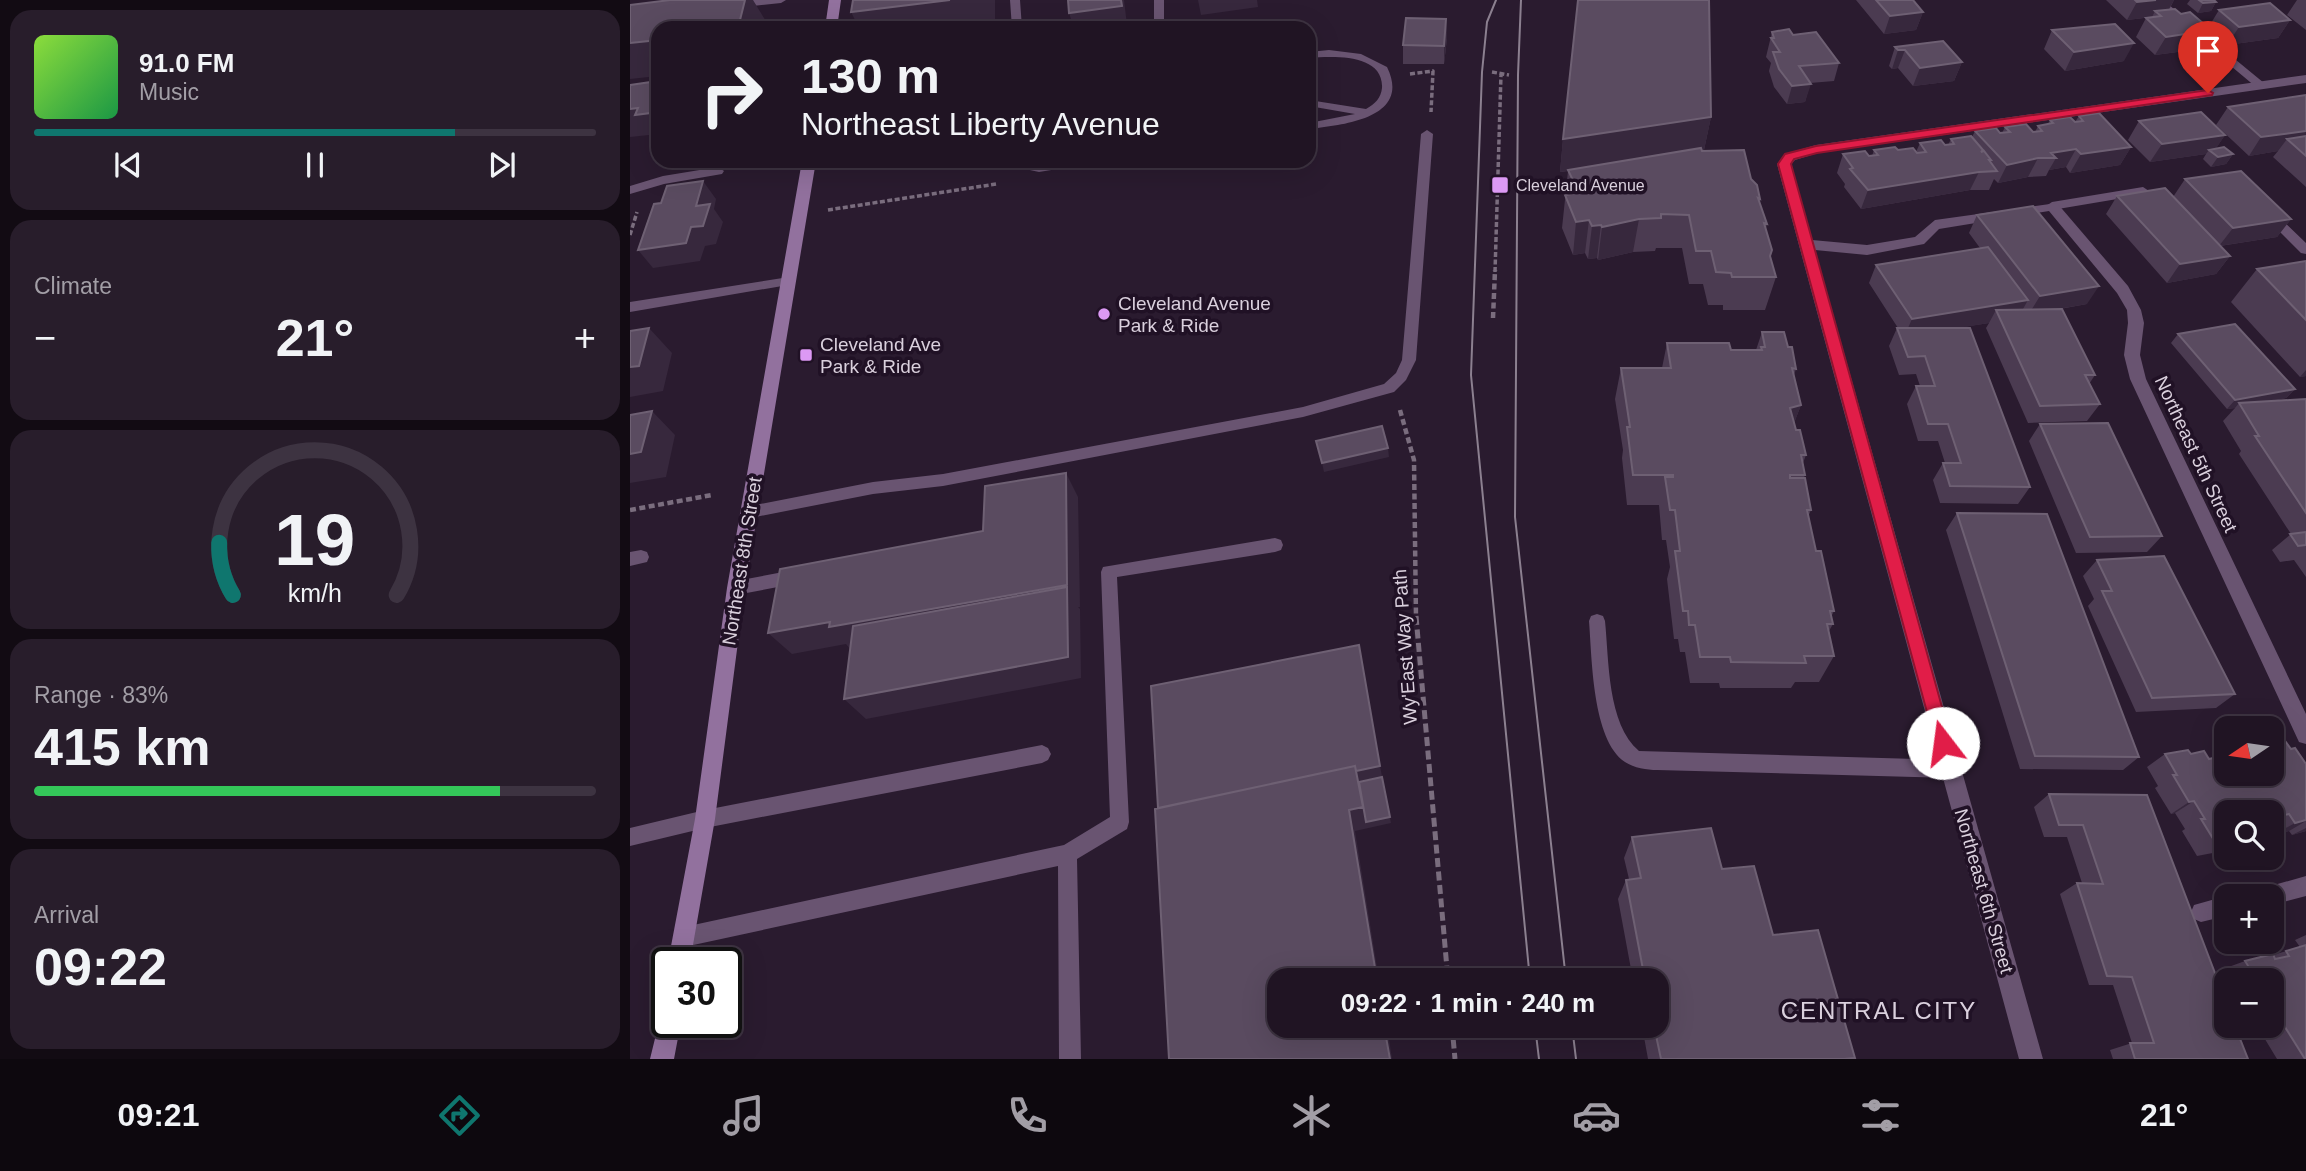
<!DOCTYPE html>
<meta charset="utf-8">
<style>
body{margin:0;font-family:Arial,sans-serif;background:#281d2b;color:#f1f3f6;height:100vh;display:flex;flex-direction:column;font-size:26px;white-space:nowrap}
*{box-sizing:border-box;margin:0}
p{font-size:23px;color:#a29ea6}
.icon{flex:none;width:38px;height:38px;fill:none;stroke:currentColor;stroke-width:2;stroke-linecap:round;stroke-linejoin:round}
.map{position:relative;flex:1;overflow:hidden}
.details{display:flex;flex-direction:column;gap:10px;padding:10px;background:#120b13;width:630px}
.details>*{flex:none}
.guide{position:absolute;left:21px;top:21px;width:665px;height:147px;border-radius:21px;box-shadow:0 7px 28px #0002,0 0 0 2px #3d3341;background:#201423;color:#f1f3f6;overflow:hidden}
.needle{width:46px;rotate:257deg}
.controls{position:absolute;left:1584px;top:716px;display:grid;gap:14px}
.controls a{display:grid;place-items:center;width:70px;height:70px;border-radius:14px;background:#201423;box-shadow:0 7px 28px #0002,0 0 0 2px #3d3341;font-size:35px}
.speed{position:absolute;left:21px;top:947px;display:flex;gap:14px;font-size:35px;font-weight:700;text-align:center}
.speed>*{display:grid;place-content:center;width:91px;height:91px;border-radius:50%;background:#201423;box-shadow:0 7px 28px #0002,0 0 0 2px #3d3341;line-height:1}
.speed .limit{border:4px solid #111;border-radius:10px;background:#fff;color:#111}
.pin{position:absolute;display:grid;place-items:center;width:60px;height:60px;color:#fff;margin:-72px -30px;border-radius:50% 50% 50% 0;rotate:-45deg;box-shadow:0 0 7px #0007}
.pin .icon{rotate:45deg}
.me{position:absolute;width:77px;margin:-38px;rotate:345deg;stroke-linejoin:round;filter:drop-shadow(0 0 5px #0008)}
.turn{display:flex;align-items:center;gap:24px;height:147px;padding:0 35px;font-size:32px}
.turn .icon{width:91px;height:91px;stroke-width:2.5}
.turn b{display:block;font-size:49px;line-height:60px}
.big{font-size:52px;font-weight:600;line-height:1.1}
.details .card{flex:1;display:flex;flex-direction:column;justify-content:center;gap:10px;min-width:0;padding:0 24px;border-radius:21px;background:#281d2b}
.details .dial{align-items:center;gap:0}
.dial svg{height:182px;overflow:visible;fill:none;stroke:#3d3341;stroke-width:7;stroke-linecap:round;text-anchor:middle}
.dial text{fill:#f1f3f6;stroke:none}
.song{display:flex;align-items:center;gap:21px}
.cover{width:84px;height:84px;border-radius:10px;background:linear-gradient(135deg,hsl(90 70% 55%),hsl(140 70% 35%))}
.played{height:7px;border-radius:4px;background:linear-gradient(90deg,#0f766e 75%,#3d3341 75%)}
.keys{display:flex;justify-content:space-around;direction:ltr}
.heat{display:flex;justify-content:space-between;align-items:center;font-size:38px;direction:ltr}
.charge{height:10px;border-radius:5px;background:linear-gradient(90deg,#34c759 83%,#3d3341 0)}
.trip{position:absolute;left:637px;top:968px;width:402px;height:70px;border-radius:21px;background:#201423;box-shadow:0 7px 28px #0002,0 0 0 2px #3d3341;font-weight:600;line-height:70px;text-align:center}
.tabs{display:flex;height:112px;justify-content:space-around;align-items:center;background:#0d080e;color:#a29ea6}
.tabs .icon{width:49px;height:49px}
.tabs .active{color:#0f766e}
.tabs b{font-size:32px;color:#f1f3f6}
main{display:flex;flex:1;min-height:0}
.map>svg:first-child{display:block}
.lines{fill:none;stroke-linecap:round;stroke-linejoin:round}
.path-far2{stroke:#7a6d7e;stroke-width:3.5;stroke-dasharray:5 2.5;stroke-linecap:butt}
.path-far1{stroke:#7a6d7e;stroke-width:4.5;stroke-dasharray:6 3.5;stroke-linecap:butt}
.path{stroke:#7a6d7e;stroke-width:5;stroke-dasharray:9 4.5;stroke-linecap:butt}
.lane{fill:#695471;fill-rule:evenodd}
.street{fill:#695471;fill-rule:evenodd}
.secondary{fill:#92719e;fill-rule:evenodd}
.tram{stroke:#8c8090;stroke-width:2}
.wall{fill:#4b3b51}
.shaded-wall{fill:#37283d}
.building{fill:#5a4b60;stroke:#6e6073;stroke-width:2}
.route{fill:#e11d48;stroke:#92132f;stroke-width:2}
.poi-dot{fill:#dc99f4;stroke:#201125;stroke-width:2.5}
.labels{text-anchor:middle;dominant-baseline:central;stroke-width:7;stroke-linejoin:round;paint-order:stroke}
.far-poi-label{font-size:16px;fill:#dad0dd;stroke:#201125;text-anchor:start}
.poi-label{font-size:19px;fill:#dad0dd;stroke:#201125;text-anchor:start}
.street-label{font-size:19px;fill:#dad0dd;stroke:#201125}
.near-neighbourhood-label{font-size:24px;letter-spacing:2px;fill:#dad0dd;stroke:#201125}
</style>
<main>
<section class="details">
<div class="card">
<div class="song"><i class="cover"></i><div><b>91.0 FM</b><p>Music</p></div></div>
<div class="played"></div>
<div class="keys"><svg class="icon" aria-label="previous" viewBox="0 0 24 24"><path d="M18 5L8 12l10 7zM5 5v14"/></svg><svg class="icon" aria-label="pause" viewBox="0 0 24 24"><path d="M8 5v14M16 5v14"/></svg><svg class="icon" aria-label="next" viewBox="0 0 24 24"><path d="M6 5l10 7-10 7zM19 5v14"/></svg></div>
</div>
<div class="card"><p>Climate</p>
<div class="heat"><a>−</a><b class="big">21°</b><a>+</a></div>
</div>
<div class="card dial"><svg viewBox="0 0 100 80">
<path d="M14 69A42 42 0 1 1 86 69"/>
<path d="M14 69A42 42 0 0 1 8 46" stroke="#0f766e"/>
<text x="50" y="56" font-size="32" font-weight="700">19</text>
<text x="50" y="72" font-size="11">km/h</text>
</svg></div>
<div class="card"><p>Range · 83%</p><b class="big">415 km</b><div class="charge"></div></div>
<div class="card"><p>Arrival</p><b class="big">09:22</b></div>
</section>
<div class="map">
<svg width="1676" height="1059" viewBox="0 0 1676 1059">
<rect width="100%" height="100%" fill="#2a1b2f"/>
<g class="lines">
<path class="path-far2" d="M862,72L879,75
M780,74L803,71L801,112
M475,167L517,161
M198,210L366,184
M0,235L7,212
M865,272L871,74"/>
<path class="path-far1" d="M863,318L865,270
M770,410L784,460L786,618
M0,510L82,495"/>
<path class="path" d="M786,616L818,980
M822,1026L825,1059"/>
<path class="lane" d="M122,0H156L151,3L104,8L99,5Z
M380,0H390L392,28H382Z
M524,0H534V21L529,28H518L524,21Z
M1522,0H1533L1634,83V87H1626Z
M699,50L731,54L757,67C782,118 714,125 679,129V123L725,114L679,106V100L736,109C745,104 751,98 752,88C754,53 702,56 679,58V52Z
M797,130L803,134L786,360L776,380L764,392L673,417L313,486L243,494L120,518L114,516L112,512L114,508L120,506L243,482L313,474L673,407L754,384L766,373L772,360L791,134Z
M370,161L409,164L458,161L452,165L409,172L372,164Z
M88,167L94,171L92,174L34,184L0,194V186L33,176Z
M1513,187L1519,191L1517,194L1422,210L1416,206L1422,202Z
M1640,211L1644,212L1676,243V254L1671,253L1636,218V212Z
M159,277L164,278V284L0,312V302Z
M645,538L651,540L653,545L651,550L645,552L487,577L499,822L497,829L447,859L451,1059H429L428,866L54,947L47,944L44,937L47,930L54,927L434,845L480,817L471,572L473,567Z
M11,550L17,552L19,557L17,562L0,566V552Z
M169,569L175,571L177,576L175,581L169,583L106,595L100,593L98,588L100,583L106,581Z
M967,614L973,616L975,621C979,659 977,724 1009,751L1321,760L1327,763L1330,769L1327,775L1321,778L1027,770C1017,770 1004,768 995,762C962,740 962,657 959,621L961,616Z
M412,745L418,748L421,754L418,760L412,763L75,828L0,846V828L75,810Z
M1676,876V896L1642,905V896H1627L1630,889Z
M1596,896V916L1571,922L1564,919L1561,912L1564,905Z"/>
<path class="street" d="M1676,75V83L1188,153L1165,160L1161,164L1182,240L1237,245L1285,237L1305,220L1427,203L1498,286L1511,310L1514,323L1510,355L1516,379L1676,714V744L1669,742L1500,379L1494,355L1498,323L1497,310L1487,293L1419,211L1309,229L1294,244L1237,255L1185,250L1413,1059H1389L1147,164L1155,154L1186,145Z"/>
<path class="secondary" d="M199,0H211L207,28H195Z
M172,161H186L115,588L85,819L60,962H38L65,819L97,588Z
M37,1011V1022H51L44,1059H20L31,1014Z"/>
<path class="tram" d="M866,0L857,22L852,72L841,375L900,980
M891,0L888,75L885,517L936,980
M905,1026L909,1059
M942,1026L946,1059"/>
</g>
<path class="wall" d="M1226,0H1283L1293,12L1286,30L1254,34Z
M1476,0H1544L1539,10L1551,14L1578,28L1589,10L1660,20L1648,38L1597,45L1581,31L1570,49L1525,55L1506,37L1516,18L1522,17L1497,20Z
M1560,0H1584L1586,2L1581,11L1568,13L1557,4Z
M1667,0H1676V30L1657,15Z
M816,19L817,38L814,64H773V45Z
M1422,30L1494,61L1435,71L1414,49Z
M1142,32L1163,35L1209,63L1204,81L1180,83L1175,102L1157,104L1144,87L1139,71L1141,63L1136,57Z
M1265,47L1332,62L1324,81L1283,86L1268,68L1262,69L1259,66Z
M1676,95V187L1643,157L1648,151L1619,156L1586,125L1598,107Z
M1449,116L1501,147L1490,165L1440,173L1436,167L1419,170L1416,176L1398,177L1368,183L1364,179L1359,190H1340L1231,209L1214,187L1215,184L1207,173L1213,154L1239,156H1242L1244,150H1268L1286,152L1290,143L1318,145L1321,139L1342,137L1345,131L1372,133L1375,127L1403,132H1405L1408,126L1418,124L1420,120L1445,122Z
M1081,117L1074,150L1121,179L1130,199L1129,203L1137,224L1136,228L1140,256L1146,277L1135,310H1093V305H1078L1073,284H1059L1052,248H1026L1025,251L1003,252L968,260L967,258L958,259L955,253L943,255L932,228L938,171L930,172L933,139Z
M1509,121L1595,135L1586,148L1603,154L1596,164L1581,167L1573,159L1576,154L1520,162L1498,140Z
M1555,179L1661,219L1647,237L1590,246L1600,256L1586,274L1537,283L1476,214L1487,196L1543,197Z
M1347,215L1457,304L1430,309L1465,375L1459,384L1470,404L1457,421L1398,423L1356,328L1359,323L1326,328L1400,487L1388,504L1310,503L1303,480L1313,463H1315L1308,441H1288L1277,404L1286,386H1290L1286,374L1269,375L1259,346L1267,328H1268L1239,283L1246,265L1350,248L1339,233Z
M1676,261V376L1670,377L1601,302L1627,269Z
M1132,332L1158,347L1166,369L1164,375L1171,405L1164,423L1166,430L1176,455L1173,463L1175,475L1174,478L1181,510L1178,517L1186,551L1204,611L1201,617L1203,624L1199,631L1204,656L1189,682H1165L1161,688H1090L1089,683H1060L1055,652H1050L1048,639H1044L1037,579L1040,567L1036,540H1032L1029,505H997L992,458L993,450L985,399L991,368H1032L1037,343L1101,350H1126Z
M1548,334L1665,389L1656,398L1642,401L1676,399V577L1664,560L1650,562L1642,550L1661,534L1609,454L1611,451L1593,421L1605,408L1597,409L1541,343Z
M1410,424L1532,536L1517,552L1446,553L1399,441Z
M1327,513L1509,757L1493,770L1390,769L1316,530Z
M1467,560L1605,694L1586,708L1506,712L1458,606L1464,599L1453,576Z
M1661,749L1676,764V831L1662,835L1659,831L1643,835L1642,832V812H1596V850L1593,851L1567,856L1552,831L1555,829L1545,813L1541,814L1525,788L1528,786L1517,767L1535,754L1579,759L1591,756L1596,752V774Z
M1419,794L1517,795L1618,1059H1483L1480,1050L1502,1043L1483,985H1459L1430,894L1447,883H1452L1437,837H1414L1404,807Z
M1002,837L1092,869L1143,935L1225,1058L1223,1059H1018L1012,1026H1027V980H1003L988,899L996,880L999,879L994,858Z
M1676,935V1059H1647L1627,1026L1623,1028L1622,1026H1642V980H1600L1593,969L1615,961L1643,955L1670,947L1665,940Z"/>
<path class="shaded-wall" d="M115,0H123L137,23L135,28H108Z
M320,0H365V22L316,28H229L221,12Z
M491,0H494L497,25L469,28H444L439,13Z
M568,0H627L628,7L571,15Z
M1526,0H1544L1535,16L1525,11L1522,17L1497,20L1507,2Z
M1586,2L1581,11L1568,13L1573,3Z
M1293,12L1286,30L1254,34L1260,16Z
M816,19L817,38L814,64V46Z
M1660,20L1648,38L1597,45L1609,27Z
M1581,30L1570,49L1525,55L1536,37Z
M28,40V76L0,79V43Z
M1504,43L1494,61L1435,71L1444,52Z
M1268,50H1275L1268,68L1262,69Z
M1332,62L1324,81L1283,86L1290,68Z
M1181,84L1175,102L1157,104L1162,86Z
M8,108L28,112V141L24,142L19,135L0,137V109Z
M1081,117L1074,150L930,172L933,139Z
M1676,131V147L1657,139L1648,151L1619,156L1631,137Z
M1595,135L1583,153L1579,150L1576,154L1520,162L1532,144Z
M1501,147L1490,165L1440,173L1451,154Z
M1446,149L1436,167L1419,170L1426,158L1421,153Z
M1603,154L1596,164L1581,167L1588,157Z
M1408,158L1398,177L1368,183L1377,165Z
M1349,172L1340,190L1231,209L1238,190Z
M73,181L86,199L84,209L93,222L86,244L75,246L70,261L23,268L8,250L66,206Z
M1009,219L1003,252L968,260L972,227Z
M1661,219L1647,237L1589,246L1603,228Z
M959,220L955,253L943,255L946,222Z
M971,225L967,258L958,259L962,226Z
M1600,256L1586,274L1537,283L1550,264Z
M1469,286L1457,304L1399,314L1410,296Z
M1398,300L1388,318L1366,310L1359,323L1274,337L1282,319Z
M19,328L42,353L33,391L0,397V367Z
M1676,370V376L1670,377Z
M1665,389L1656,398L1611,407L1609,403L1605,408L1597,409L1605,400Z
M1171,405L1159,436L1160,408Z
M22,411L45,435L36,477L0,483V454Z
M758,448L759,457L694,472L692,463Z
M436,473L448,497L450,607H448L450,609L451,678L236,719L214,699L220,649L216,644L162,654L138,633L200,622L437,585Z
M750,766L761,823L725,831L749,980H747L719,810L726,771Z
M1564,801L1545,813L1541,814L1559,802Z
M1659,814L1642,823V818Z
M1676,820V821L1659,831L1643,835L1665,823Z
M1676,828V831L1662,835Z
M754,1026H757L762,1059H760Z"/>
<path class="building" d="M40,0H115L108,28H28V40L0,43V5Z
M223,0H320L221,12Z
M438,0H491L492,6L439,13Z
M948,0H1079L1081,117L933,139Z
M1246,0H1283L1293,12L1260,16Z
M1505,0H1526L1507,2Z
M1569,0H1584L1586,2L1573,3Z
M1640,3L1660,20L1609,27L1589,10Z
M1545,9L1551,14L1560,12L1581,30L1536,37L1516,18L1531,16L1525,11Z
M776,18L816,19L814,46L773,45Z
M1485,24L1504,43L1444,52L1422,30Z
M1159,29L1163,35L1186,32L1209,63L1169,66L1181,84L1162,86L1149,69L1143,52H1150L1141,38H1144L1142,32Z
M1313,41L1332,62L1290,68L1275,50H1268L1265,47Z
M28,81V112L5,115L8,108L0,109V85Z
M1676,95V131L1631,137L1598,107Z
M1571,112L1595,135L1532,144L1509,121Z
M1469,113L1501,147L1451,154L1446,149L1421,153L1426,158H1408L1377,165L1345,131L1366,128L1370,133L1380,132L1375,127L1396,124L1403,132L1412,131L1408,126L1423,123L1420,120L1440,117L1445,122L1453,121L1449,116Z
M1341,136L1353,150L1351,152L1354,151L1361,160H1359L1367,171L1349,172L1238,190L1220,169L1223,168L1213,154L1235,151L1239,156L1248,155L1244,150L1265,147L1268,150L1283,148L1287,153L1296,152L1290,143L1311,140L1315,145L1324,144L1321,139Z
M1676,136V156L1657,139Z
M1594,147L1603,154L1588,157L1579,150Z
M1071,148L1072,151L1114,150L1121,179L1127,185L1130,199L1128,198L1137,224L1134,223L1142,250L1140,256L1146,277H1102L1101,273L1086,272L1081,251H1066L1059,215L1031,214V218L1009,219L972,227L971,225L962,226L959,220L946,222L935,195L949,193L938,170Z
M1611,171L1661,219L1603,228L1555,179Z
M73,181L66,206L80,204L73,226L61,227L56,243L8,250L24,204L31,203L37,186Z
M1535,188L1600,256L1550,264L1487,196Z
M1403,206L1469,286L1410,296L1347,215Z
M1358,247L1398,300L1282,319L1246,265Z
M1676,261V320L1627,269Z
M1432,309L1465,375H1455L1470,404L1410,406L1366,310Z
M1605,324L1665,389L1605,400L1548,334Z
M19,328L9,366L0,367V331Z
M1267,328H1340L1400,487L1320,486L1313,463H1331L1318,424H1298L1286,386H1305L1295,356L1278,357Z
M1132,332H1154L1158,347H1162L1166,369L1162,368L1171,405L1160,408L1166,430H1170L1176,455H1171L1175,475H1160V478H1175L1181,510H1177L1186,551H1191L1204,611H1200L1203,624H1197L1204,656H1174L1176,663L1101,662L1100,657H1070L1065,625H1059L1058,611H1053L1045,551H1050L1045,510H1040L1035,477H1043V475H1003L997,427H1000L991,368H1041L1037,343H1099L1101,350H1132L1131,347H1135Z
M1676,399V513L1625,436H1629L1609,403Z
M22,411L11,452L0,454V415Z
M1478,423L1532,536L1460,537L1410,424Z
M752,426L758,448L692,463L686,441Z
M436,473L437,585L199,627L200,622L138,633L150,569L353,531L355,486Z
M1327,513L1417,514L1509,757L1405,756Z
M1676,532V545L1668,546L1660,534Z
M1534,556L1605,694L1522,698L1472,591H1482L1467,560Z
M437,587L438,657L214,699L223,626Z
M729,645L750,766L726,771L725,766L528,808L521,686Z
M1647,730L1661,749L1665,748L1676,764V820L1665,823L1659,814L1642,818V812H1596V843L1587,845L1571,819H1575L1564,801L1559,802L1543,775H1547L1535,754L1558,750L1561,754L1574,751L1579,759L1596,755V774H1642V731Z
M725,766L733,807L719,810L747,980H649V1026H754L760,1059H539L525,809Z
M752,777L760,817L736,822L729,782Z
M1419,794L1517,795L1596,1002V1026H1605L1618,1059H1505L1500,1043H1524L1502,977L1477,976L1447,883L1473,884L1453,825H1429Z
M1081,828L1092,869L1124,866L1143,935L1188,930L1225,1058L1214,1059H1031L1024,1026H1027V980H1015L996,880L1011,878L1002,837Z
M1676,945V1059H1675L1650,1019L1646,1020L1642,1013V980H1627L1615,961L1643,954L1645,959L1659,956L1656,951Z"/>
<path class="route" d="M1578,90L1583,93L1582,95L1187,153L1164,159L1161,164L1322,743L1320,749L1313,752L1307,749L1148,164L1155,154L1186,146Z"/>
<g class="poi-dot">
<rect x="861" y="176" width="18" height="18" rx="3.5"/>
<circle cx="474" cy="314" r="7"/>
<rect x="169" y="348" width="14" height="14" rx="3.5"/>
</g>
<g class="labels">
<g class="far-poi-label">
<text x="886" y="185">Cleveland Avenue</text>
</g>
<g class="poi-label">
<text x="488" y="303">Cleveland Avenue<tspan x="488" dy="22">Park &amp; Ride</tspan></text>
<text x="190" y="344">Cleveland Ave<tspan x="190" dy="22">Park &amp; Ride</tspan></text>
</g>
<g class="street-label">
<text transform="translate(1566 454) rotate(65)">Northeast 5th Street</text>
<text transform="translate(112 561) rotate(-81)">Northeast 8th Street</text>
<text transform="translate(775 647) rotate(-94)">Wy'East Way Path</text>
<text transform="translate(1354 891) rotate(74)">Northeast 6th Street</text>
</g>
<g class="near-neighbourhood-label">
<text x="1249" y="1010">CENTRAL CITY</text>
</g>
</g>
</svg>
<div class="controls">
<a><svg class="needle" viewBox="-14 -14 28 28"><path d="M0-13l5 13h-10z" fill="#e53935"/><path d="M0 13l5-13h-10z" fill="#a29ea6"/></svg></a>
<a><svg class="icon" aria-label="search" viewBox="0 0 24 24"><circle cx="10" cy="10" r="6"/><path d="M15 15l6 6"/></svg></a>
<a>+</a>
<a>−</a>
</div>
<div class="speed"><div class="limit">30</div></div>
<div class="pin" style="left:1578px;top:93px;background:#d93025"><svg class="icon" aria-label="arrive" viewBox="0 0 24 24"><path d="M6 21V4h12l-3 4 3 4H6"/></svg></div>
<svg class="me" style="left:1313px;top:743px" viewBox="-20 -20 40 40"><circle r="19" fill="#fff"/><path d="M0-13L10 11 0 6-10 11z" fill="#e11d48"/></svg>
<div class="trip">09:22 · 1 min · 240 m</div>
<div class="guide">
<div class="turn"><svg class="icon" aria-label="right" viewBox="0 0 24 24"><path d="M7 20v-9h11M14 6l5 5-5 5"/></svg><div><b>130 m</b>Northeast Liberty Avenue</div></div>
</div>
</div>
</main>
<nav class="tabs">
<b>09:21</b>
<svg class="icon active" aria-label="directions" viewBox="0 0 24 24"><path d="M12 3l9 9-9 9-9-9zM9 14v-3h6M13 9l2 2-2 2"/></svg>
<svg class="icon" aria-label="music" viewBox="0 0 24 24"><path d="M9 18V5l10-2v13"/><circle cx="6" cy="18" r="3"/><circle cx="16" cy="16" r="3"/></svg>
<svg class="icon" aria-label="phone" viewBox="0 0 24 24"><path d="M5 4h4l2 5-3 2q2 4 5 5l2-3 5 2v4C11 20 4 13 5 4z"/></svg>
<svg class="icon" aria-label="climate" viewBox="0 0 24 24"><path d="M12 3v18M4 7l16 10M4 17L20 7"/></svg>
<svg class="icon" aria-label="car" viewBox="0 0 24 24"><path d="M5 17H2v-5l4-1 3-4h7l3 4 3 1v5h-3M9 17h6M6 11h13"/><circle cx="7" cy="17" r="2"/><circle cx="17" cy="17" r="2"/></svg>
<svg class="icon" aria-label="filters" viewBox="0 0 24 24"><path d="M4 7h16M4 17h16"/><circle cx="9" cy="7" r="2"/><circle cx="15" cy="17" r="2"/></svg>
<b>21°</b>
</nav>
